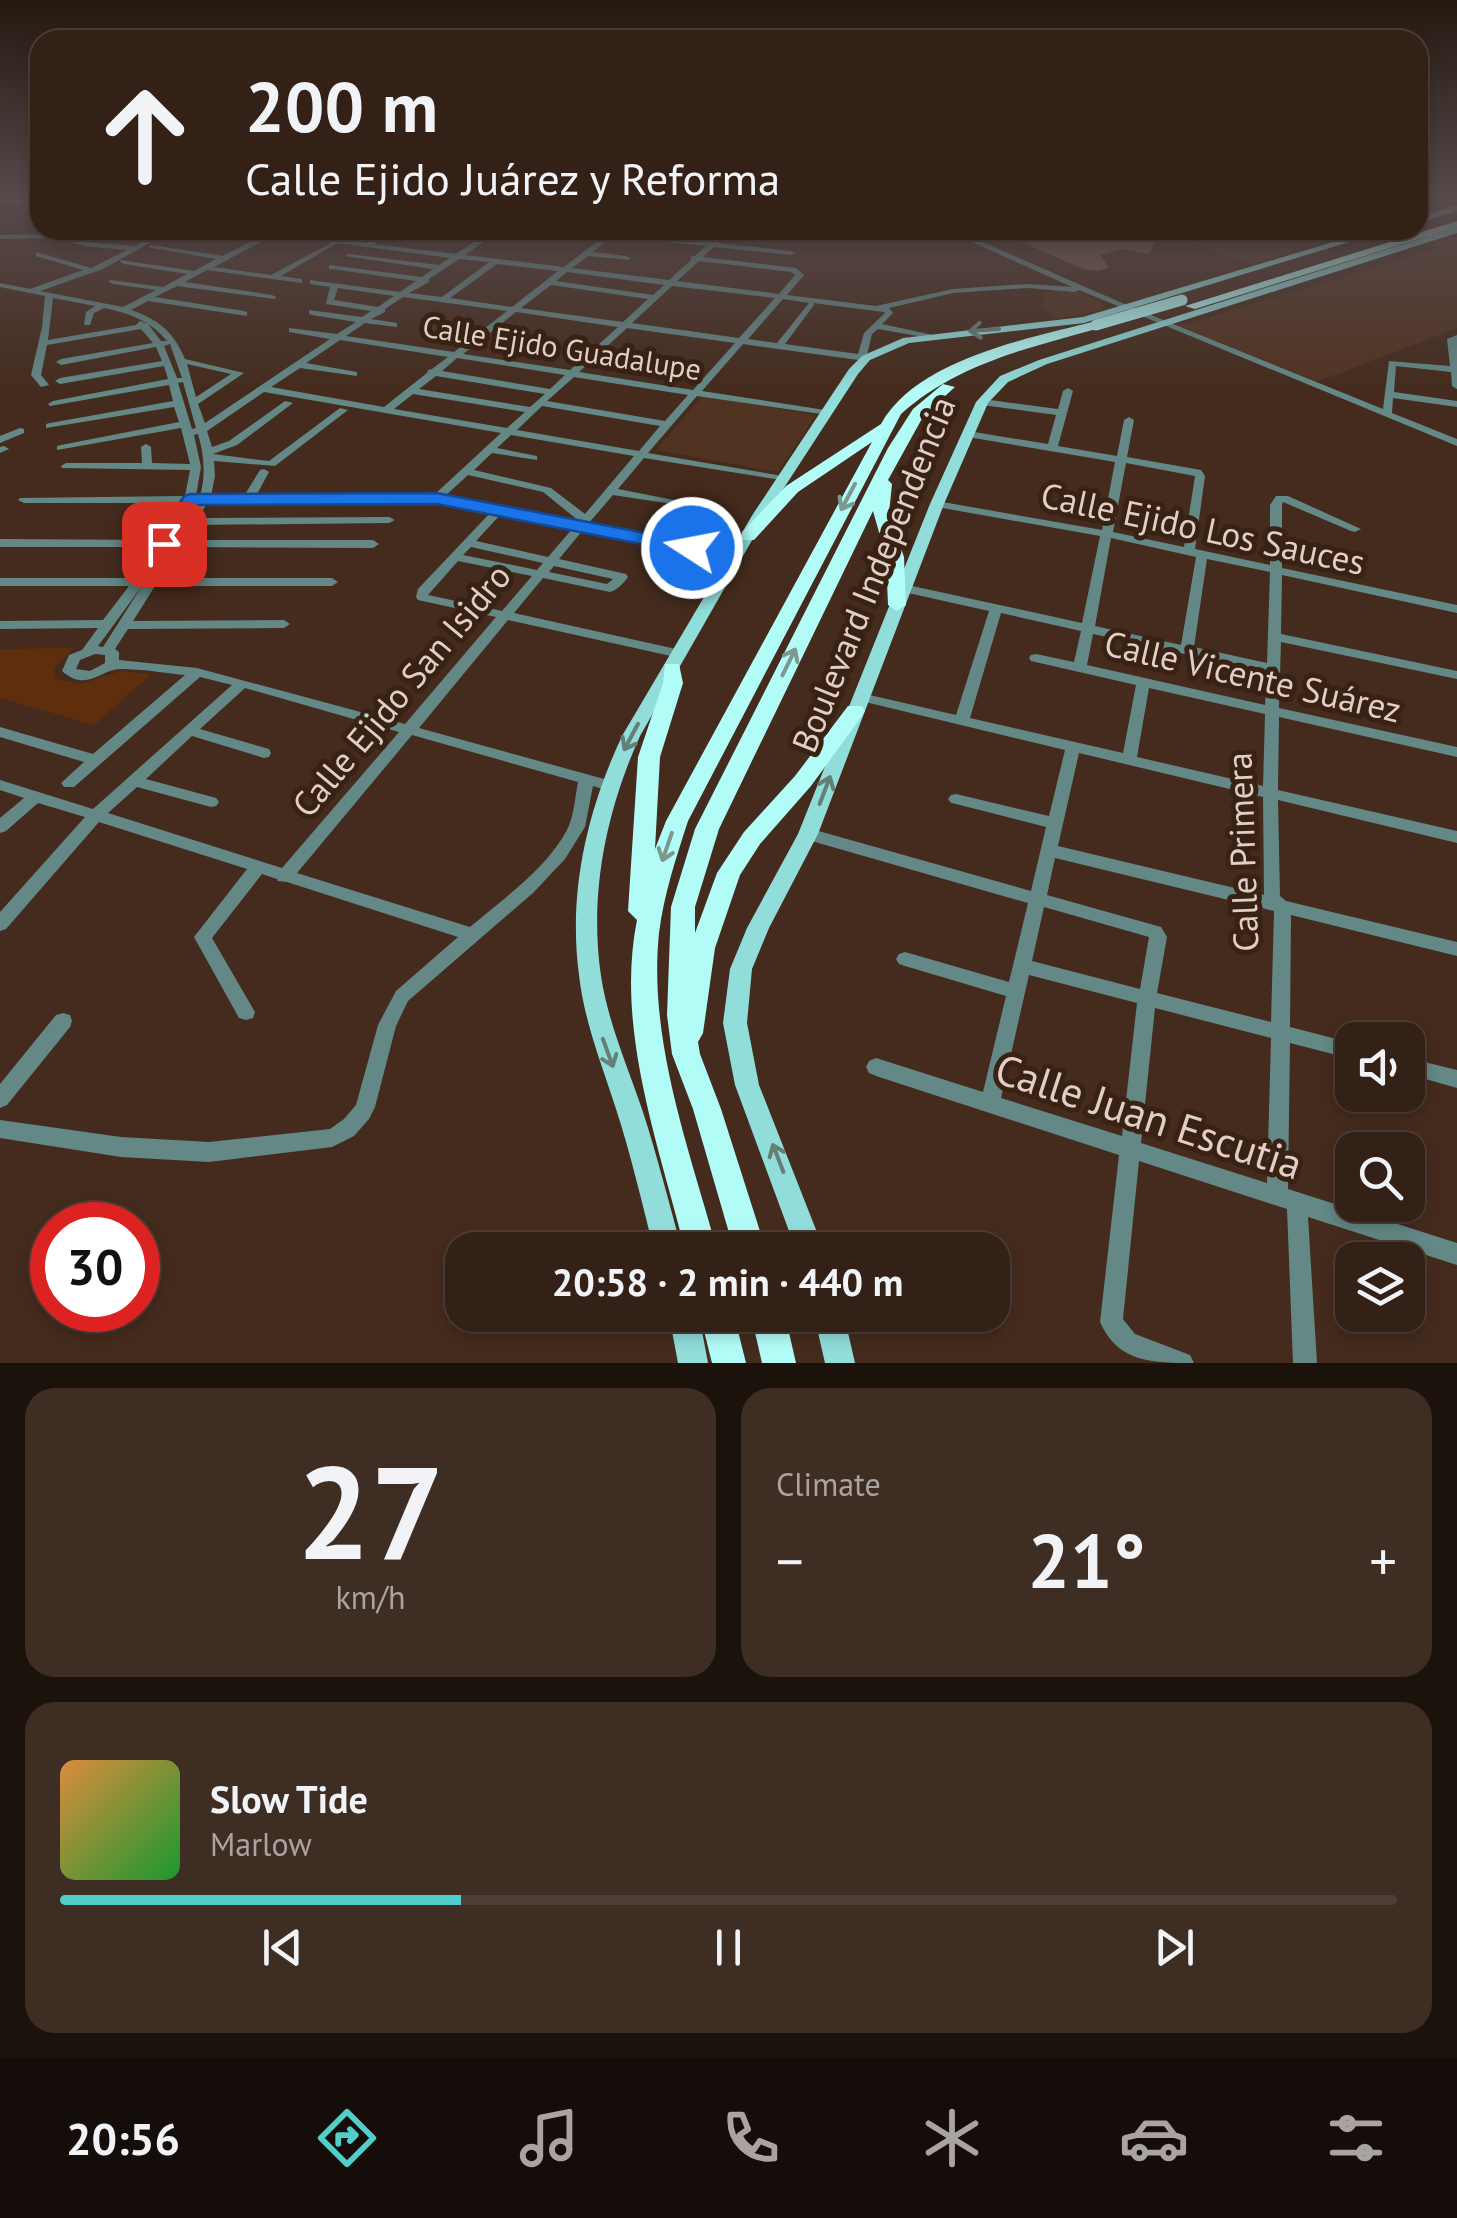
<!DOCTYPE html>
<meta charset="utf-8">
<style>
body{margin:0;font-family:"PT Sans",sans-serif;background:#3e2d23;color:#f1f3f6;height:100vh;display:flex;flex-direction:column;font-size:38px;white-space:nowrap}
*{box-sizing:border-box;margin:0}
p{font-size:32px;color:#a9a3a1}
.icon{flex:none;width:55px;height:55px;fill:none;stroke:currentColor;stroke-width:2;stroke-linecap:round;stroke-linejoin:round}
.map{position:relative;height:1363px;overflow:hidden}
.details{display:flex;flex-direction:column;gap:25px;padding:25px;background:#1c120c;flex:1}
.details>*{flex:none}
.top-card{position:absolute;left:30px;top:30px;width:1398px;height:210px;border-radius:30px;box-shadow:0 5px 15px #0003,0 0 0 2px #4e3e35;background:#332016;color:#f1f3f6;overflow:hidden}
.fabs{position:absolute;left:1335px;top:1022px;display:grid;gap:20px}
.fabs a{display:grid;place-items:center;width:90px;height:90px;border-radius:20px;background:#332016;box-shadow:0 5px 15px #0003,0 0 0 2px #4e3e35;font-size:50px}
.speed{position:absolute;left:30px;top:1202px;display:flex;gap:20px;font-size:50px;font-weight:700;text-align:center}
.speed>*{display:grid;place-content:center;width:130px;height:130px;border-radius:50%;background:#332016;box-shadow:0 5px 15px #0003,0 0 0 2px #4e3e35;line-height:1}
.speed .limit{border:15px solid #d22;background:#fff;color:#111}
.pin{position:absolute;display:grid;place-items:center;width:85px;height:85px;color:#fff;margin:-42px;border-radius:20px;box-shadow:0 5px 15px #0006}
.me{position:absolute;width:110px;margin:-55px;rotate:281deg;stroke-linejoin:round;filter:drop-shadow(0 0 8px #0008)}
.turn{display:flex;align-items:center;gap:35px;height:210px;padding:0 50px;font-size:45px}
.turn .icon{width:130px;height:130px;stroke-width:2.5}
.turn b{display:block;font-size:70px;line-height:85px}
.big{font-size:75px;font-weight:800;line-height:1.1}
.details .widget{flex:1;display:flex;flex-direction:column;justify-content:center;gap:15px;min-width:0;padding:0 35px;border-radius:30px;background:#3e2d23}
.details .dial{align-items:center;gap:0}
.dial b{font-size:130px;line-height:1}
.song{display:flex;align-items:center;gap:30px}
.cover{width:120px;height:120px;border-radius:15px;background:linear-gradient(135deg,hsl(30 70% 55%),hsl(130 70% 35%))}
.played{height:10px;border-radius:5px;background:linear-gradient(90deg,#53cdc9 30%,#4e3e35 30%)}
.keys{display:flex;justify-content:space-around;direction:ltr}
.heat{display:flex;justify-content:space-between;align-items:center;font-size:55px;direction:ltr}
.details .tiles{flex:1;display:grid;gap:25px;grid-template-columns:1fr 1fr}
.widget:last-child{grid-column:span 2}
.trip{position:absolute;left:445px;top:1232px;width:565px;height:100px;border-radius:30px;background:#332016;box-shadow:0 5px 15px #0003,0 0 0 2px #4e3e35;font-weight:800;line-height:100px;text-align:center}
.dock{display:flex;height:160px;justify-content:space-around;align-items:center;background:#140d09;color:#a9a3a1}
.dock .icon{width:70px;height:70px}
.dock .on{color:#53cdc9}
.dock b{font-size:45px;color:#f1f3f6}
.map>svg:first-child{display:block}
.built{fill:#513321}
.green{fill:#5e2e0d}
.building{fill:#6f5444}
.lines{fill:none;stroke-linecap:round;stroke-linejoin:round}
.minor{fill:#638886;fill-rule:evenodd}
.major{fill:#90ddda;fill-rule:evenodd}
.highway{fill:#b2fcf8;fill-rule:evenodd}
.highway-bridge{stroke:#b2fcf8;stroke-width:11}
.oneway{stroke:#647f76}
.oneway2{stroke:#7c9991}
.route{fill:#1a73e8;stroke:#114b97;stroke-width:2.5}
.labels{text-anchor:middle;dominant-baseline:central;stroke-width:10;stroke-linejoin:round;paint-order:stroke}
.far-street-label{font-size:30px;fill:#dfcfc6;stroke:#392113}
.street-label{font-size:35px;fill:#dfcfc6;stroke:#392113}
.near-street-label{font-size:42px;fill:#dfcfc6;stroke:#392113}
</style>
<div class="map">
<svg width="1457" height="1363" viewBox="0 0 1457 1363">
<rect width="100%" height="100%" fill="#442b1d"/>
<path class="built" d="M1157,230H1367L1250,264Z
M1457,236V328L1317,382L1180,326L1439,248L1430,244Z
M1065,286L1100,302L1104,305L1102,310L1055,319L1044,308L1043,294Z
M702,396L816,415L778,472L656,450Z"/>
<path class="green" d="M74,648L54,668L56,679L81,684L121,671L151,674L94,725L0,698V649Z"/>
<path class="building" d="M1017,230H1163L1148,254L1123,249L1100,255L1109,268L1097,271L1083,269L1002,234Z"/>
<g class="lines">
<path class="minor" d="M0,199L40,202V206L0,202Z
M164,230H173L103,269L40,291L123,307L156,290L113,284L109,282L110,280L163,287L187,274L124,264L120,262L121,260L194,271L216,259L147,247L151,245L223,256L265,234L244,230H265L366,243L384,230H393L374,244L456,254L491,230H500L465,255L564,267L604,236L568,230H620L617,233L710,242L724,230H732L718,243L791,251L795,253L791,255L714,247L703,257L796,268L804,275L787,295L876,306L953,289L1027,284L1072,287L945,230H955L1129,306L1383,409L1389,361L1450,366L1447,339L1457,335V389L1452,386L1451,372L1396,366L1394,392L1457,401V407L1393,398L1392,413L1457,439V446L1079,290L1075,292L1027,288L953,293L889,308L893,313L882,324L933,335L929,338L878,329L872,334L867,355L871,358L866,361L743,344L702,391L825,410L828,411V415L697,396L648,453L783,476L788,479L787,481L644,458L618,489L679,501V505L613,495L588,524L736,553L742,557L740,560L736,561L583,530L559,559L626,574L628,577C624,583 617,590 610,592L543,578L514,613L685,651L687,654L685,657L680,658L508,620L419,728L615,782L618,786L615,790L610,791L593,786L585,827L565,859L533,893L408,1001L396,1026L375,1107L369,1119L354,1136L332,1147L209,1162L121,1157L0,1138V1120L121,1137L209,1142L330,1129L344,1119L356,1105L378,1025L396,991L458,937L287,882L278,881L277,879L262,874L212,938L255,1012L253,1018L246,1020L239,1018L194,937L247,869L99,822L6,929L0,931V912L85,817L38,803L6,831L0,833V818L24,798L0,790V780L93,809L232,685L200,677L74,787H64L61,783L84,762L0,737V727L93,754L185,675C164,673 142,669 121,669C100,669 87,693 62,671L69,655L82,650L98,628L0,629V621L103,620L129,586H0V578H135L157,547H0V539L161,540L182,503H24L18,500L20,498L185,496L190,470L62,468L61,466L66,463H142L141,447L146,444L151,447L152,463L190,464L181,428L57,450V446L61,445L179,422L174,407L46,428V424L50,423L173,401L169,385L50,406L48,404L53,401L168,379L164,366L60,384L55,381L60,378L162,361L156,347L61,365L56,362L61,359L153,343L141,329L47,345L41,375L49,385L41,387L31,375L42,327L45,296L0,287V283L30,289L83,270L36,256V252L91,268L127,250L84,246L59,238L0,239V235L60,234L85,242L134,246ZM274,235L331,243L271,275L214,267ZM612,236L706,246L695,256H691V260L669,280L572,268L588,256L629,260L630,258L626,256L593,252ZM337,243L450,258L439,265L349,254L345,256L433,269L422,277L329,265V269H332L416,281L400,292L310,280V284L330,287L326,304L371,311L362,317L309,310V314L312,315L356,322L337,334L289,328V332L330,339L205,423L198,404L244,373L185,359C174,332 158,319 131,310L148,301L247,316V312L244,311L155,297L177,286L275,299L276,297L272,295L185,282L207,270L302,283V279L281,276ZM459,259L489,262L442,297L409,293L429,282V279ZM699,261L791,272L795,275L779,294L677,281ZM497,264L558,271L512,307L450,298ZM567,272L664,285L653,295L556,281ZM551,285L648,299L623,322L521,308ZM672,286L775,298L739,338L632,323ZM338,288L394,296L378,307L334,300ZM403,297L507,311L454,352L346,336L365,323L397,327V323L371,319L385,312V309ZM53,298L95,306L86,312L84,325H90L94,313L104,308C129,313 151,321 167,341H161L148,324L140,321L136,325L48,340ZM783,299L809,303L777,343L748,339ZM813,303L884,312L885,313L864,333L858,354L785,344L814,305ZM516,312L618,327L570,370L463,354ZM627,328L735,343L693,390L579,372ZM340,340L448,357L432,369L428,370L427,373L384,407L271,387L300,368L357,376V372L306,363ZM170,344L182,378H177L164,346ZM457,358L565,375L550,389L442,371ZM187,364L231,374L196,397ZM436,376L545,394L530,407L419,389ZM574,377L688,395L665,421L547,401ZM183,382L196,428L192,429L178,383ZM264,392L501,433L434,495L256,496L269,472L264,469L260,470L244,496H211L215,476L214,461L275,466L348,410L340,408L269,461L213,454L237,445L293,403L285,401L229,441L212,447L207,431ZM413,394L525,412L507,428L394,409ZM542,406L660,426L639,451L517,430ZM198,434C204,455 206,475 200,496H196L201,467L194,435ZM511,435L634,456L585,514L551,488L474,470L492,453L537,460V456L497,448ZM468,475L543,492L579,521L445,496ZM437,501L491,512L418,589L416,597L418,600L496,617L405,724L197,668L119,660V652L115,649L128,629L284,628L290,624L284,620L133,621L155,586H332L338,582L332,578H160L180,547L373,548L379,544L373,540H184L193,525L389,523L395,520L389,517L198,518L208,502ZM501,514L573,528L548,557L476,541ZM471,547L543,563L537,570L463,555ZM458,561L532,576L502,611L428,595ZM554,566L613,579L607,584L549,572ZM142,586L103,647L98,646L104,638ZM95,654L105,655V663L90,671L76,669L80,660ZM245,688L399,732L282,868L108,813L137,787L211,807L216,806L219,802L216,798L146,779L192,736L264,758L269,757L271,753L269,749L200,729ZM412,735L578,782C575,797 574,816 567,830C546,869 504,898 470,927L297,873Z
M1068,388L1073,391L1058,446L1117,456L1124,420L1129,417L1134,420L1127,457L1201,470L1205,476L1195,549L1270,565V505L1276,496H1288L1361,529L1355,532L1351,531L1283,502L1282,505V568L1457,605V613L1282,575L1281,634L1457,671V679L1281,642L1279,708L1457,747V757L1279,717L1278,790L1457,831V843L1278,800L1280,896L1286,901L1457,942V956L1291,915L1290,1027L1352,1043V1059L1290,1043L1288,1189L1457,1243V1265L1308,1217L1317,1363H1293L1287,1209L1139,1161L1123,1319L1135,1334L1190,1355L1194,1363C1153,1363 1118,1363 1100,1322L1119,1155L876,1076L869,1073L866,1067L869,1061L876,1058L983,1092L1006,996L905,966L899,964L896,959L899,954L905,952L1009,982L1028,903L808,840L802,838L800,834L802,830L808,828L1031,891L1046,827L956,804L951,803L948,799L951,795L956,794L1049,816L1065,750L861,701L854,697L861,693L956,715L989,611L899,591L897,588L899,585L903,584L1082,623L1100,536L937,507L931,504L937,501L1102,530L1115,462L968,437L963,434L968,431L1048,444L1056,415L982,405L977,402L982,399L1058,409L1063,391ZM1126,463L1195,476L1184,547L1113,532ZM1111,538L1196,557L1181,645L1095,626ZM1207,559L1270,572L1267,663L1194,647ZM1001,613L1081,631L1074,662L1036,654L1031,655L1029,658L1031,661L1136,685L1123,753L970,718ZM1093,634L1267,672L1265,705L1087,665ZM1149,688L1265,714L1263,786L1137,757ZM1079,753L1263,797L1264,895L1058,846ZM1055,858L1274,911L1271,1022L1157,993L1167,937L1161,927L1047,895ZM1044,907L1149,937L1140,989L1032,961ZM1029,975L1137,1003L1122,1136L1001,1098ZM1155,1008L1271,1038L1267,1183L1141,1143Z
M20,428L24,429V433L0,443V436Z
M4,446L9,449L0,453V447Z
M63,1013L70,1015L72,1021L70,1027L7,1105L0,1108V1084L56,1015Z
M1408,1058L1457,1070V1088L1408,1074Z"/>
<path class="major" d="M1457,205V211L1418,223V217Z
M1457,227V233L1047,364L1008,382L988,403L944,504L818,834L769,928L752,969L747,1023L759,1085L824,1250H796L735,1085L723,1023L730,969L747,928L798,834L930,504L976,402L1000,376L1039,360Z
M1373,230H1388L1084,323L909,343L870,360L858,374L767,514L640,736C606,811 589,894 601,976C608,1022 627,1065 642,1109C657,1155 669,1203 682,1250H654C642,1203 631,1155 616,1109C602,1065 584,1021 579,975C568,892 587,811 622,736L753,514L849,369L862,356L903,338L1083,317Z
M669,1315H699L708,1363H678Z
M814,1315H844L855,1363H825Z"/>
<path class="highway" d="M1457,221V227L1195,309L1185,306Z
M1096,321L1100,322V328C1029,348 958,363 901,414L688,821C676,858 664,894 659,933C648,1040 689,1148 717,1250H685C659,1145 615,1029 637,920L628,911L638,757L663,683L665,664H679L683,683L660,757L655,849L666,821L872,442L798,492L754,540H742V532L786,486L881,424C917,359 1030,338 1096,321Z
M943,384L955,387L924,415L888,480L892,484L889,513L904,557L906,605L897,611L888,605L886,557L873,511L719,829L695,907V933L717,873L744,832L795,776L848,706H862L865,711L862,716L811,786L760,844L740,875L715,948L703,1033L698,1042L700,1054L721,1109L766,1250H734L693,1109L672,1054L667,1015L671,907L695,829L888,448L913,409Z
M700,1315H734L746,1363H712Z
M751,1315H785L796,1363H762Z"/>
<path class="highway-bridge" d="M1096,325L1182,300"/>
</g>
<defs><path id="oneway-shaft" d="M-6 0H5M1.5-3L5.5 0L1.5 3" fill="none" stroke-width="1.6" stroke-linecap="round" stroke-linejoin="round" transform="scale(2.5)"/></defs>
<g class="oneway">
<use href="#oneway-shaft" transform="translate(984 330) rotate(176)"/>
<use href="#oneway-shaft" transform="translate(631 737) rotate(118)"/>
<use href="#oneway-shaft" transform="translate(825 790) rotate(-69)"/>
<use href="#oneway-shaft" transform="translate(608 1053) rotate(70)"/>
<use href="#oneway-shaft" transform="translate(778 1158) rotate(-111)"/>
</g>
<g class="oneway2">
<use href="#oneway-shaft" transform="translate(848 497) rotate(118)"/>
<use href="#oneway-shaft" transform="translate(789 662) rotate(-64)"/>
<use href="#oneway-shaft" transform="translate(667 847) rotate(109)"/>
</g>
<linearGradient id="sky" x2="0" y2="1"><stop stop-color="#251810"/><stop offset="0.51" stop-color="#564a4c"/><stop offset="1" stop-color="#564a4c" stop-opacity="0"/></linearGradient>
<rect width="1457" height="390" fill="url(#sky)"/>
<path class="route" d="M437,493L692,542L702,548L692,554L437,504L196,505L170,548H157L154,544L184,496L190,494Z"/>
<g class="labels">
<g class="far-street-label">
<text transform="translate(562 347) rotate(9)">Calle Ejido Guadalupe</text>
</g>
<g class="street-label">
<text transform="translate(1203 528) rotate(12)">Calle Ejido Los Sauces</text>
<text transform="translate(873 574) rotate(-68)">Boulevard Independencia</text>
<text transform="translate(1253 676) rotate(13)">Calle Vicente Suárez</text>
<text transform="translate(401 690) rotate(-50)">Calle Ejido San Isidro</text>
<text transform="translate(1242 852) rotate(-92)">Calle Primera</text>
</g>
<g class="near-street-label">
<text transform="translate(1149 1116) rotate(18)">Calle Juan Escutia</text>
</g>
</g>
</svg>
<div class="fabs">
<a><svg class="icon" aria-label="sound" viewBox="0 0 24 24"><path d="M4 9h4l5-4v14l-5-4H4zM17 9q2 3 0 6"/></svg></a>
<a><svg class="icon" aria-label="search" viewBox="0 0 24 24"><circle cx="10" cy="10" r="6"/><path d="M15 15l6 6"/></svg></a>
<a><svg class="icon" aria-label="layers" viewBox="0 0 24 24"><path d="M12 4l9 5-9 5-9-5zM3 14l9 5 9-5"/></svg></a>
</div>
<div class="speed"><div class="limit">30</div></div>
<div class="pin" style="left:164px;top:544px;background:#d93025"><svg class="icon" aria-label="arrive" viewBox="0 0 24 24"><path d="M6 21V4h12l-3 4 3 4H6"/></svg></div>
<svg class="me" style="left:692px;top:548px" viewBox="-20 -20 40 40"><circle r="17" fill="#1a73e8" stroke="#fff" stroke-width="3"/><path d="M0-11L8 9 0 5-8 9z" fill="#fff"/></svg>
<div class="trip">20:58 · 2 min · 440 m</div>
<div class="top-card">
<div class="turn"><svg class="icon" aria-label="ahead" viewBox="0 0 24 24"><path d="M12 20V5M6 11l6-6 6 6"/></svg><div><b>200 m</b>Calle Ejido Juárez y Reforma</div></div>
</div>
</div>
<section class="details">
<div class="tiles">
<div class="widget dial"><b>27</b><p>km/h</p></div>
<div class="widget"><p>Climate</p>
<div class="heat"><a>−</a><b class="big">21°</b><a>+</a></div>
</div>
<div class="widget">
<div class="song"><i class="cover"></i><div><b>Slow Tide</b><p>Marlow</p></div></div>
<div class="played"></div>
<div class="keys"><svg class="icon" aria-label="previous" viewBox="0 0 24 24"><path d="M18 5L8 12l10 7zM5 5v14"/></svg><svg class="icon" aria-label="pause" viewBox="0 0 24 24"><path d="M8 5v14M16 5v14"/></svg><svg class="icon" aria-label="next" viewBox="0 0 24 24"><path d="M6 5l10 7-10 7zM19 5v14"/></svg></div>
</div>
</div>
</section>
<nav class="dock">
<b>20:56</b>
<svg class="icon on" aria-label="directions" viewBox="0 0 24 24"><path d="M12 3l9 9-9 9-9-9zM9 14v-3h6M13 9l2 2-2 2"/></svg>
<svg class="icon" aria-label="music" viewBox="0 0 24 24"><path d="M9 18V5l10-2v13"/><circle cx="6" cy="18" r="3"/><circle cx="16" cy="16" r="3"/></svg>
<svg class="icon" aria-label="phone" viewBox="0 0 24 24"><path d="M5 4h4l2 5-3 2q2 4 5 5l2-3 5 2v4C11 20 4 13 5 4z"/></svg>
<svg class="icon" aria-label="climate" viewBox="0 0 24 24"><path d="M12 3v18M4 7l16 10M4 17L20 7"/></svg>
<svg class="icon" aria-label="car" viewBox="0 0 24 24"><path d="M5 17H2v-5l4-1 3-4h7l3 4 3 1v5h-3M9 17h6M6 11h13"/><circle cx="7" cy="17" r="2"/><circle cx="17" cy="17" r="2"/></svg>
<svg class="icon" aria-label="filters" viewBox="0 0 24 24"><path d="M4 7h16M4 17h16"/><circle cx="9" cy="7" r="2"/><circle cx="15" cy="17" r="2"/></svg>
</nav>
